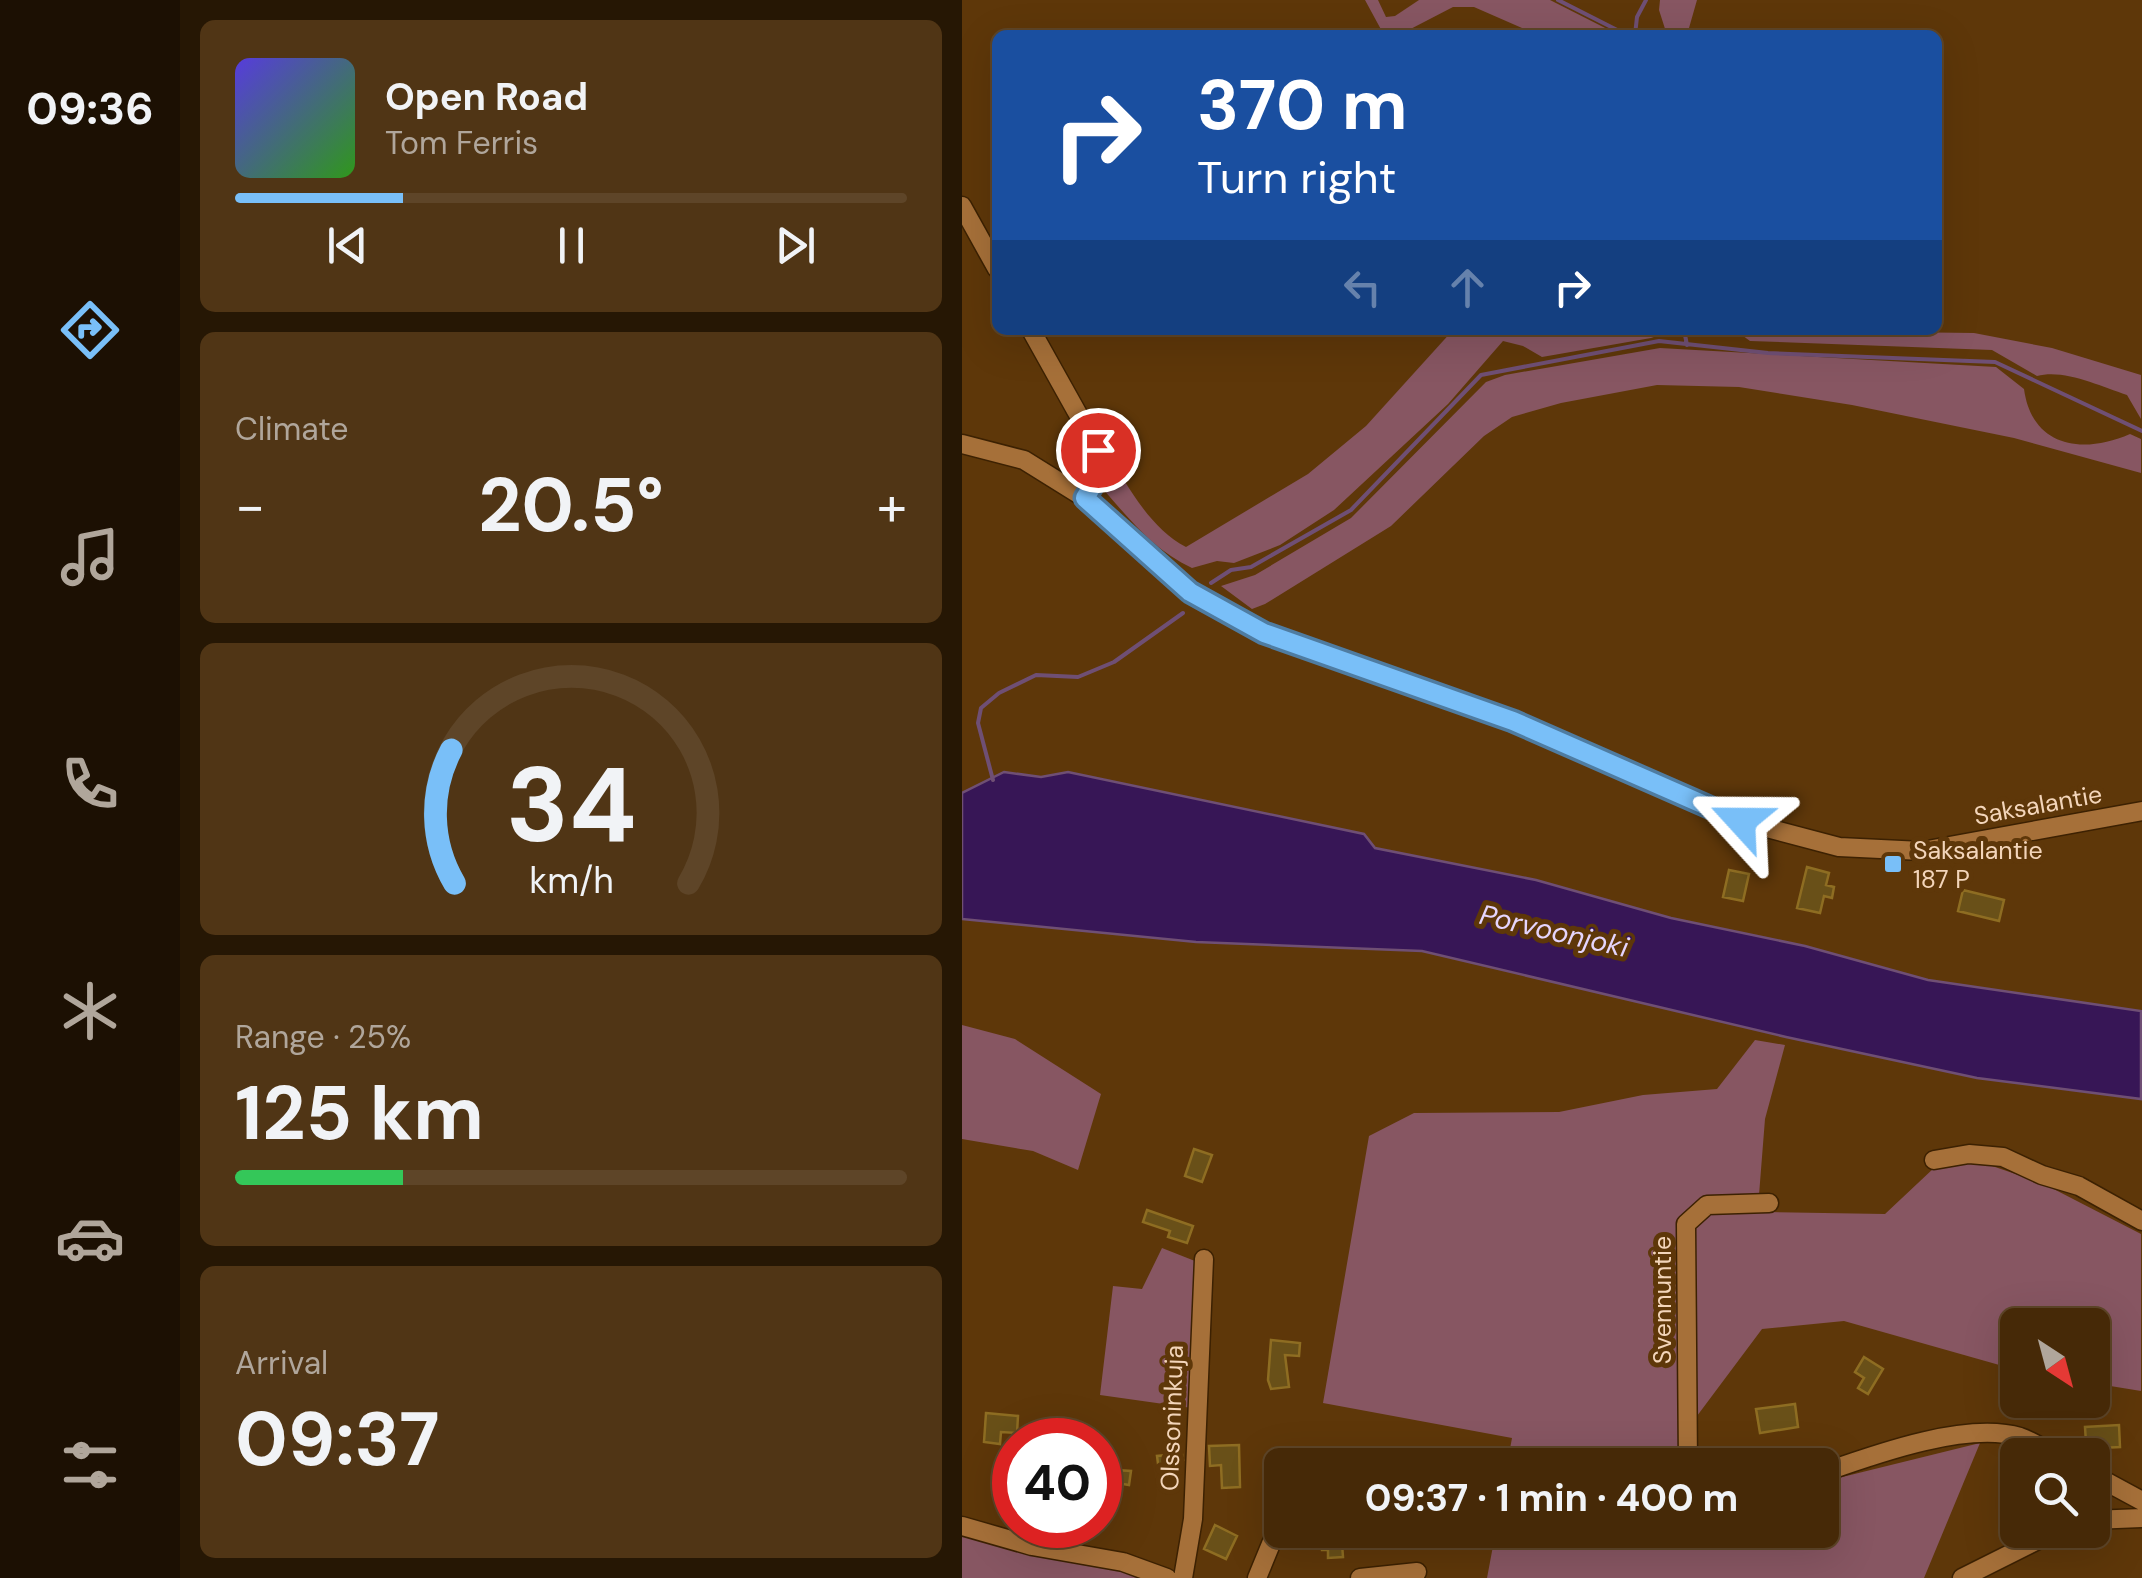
<!DOCTYPE html>
<meta charset="utf-8">
<style>
body{margin:0;font-family:"DM Sans",sans-serif;background:#503515;color:#f1f3f6;height:100vh;display:flex;flex-direction:column;font-size:38px;white-space:nowrap}
*{box-sizing:border-box;margin:0}
p{font-size:32px;color:#b0a69b}
.icon{flex:none;width:55px;height:55px;fill:none;stroke:currentColor;stroke-width:2;stroke-linecap:round;stroke-linejoin:round}
.map{position:relative;flex:1;overflow:hidden}
.side{display:flex;flex-direction:column;gap:20px;padding:20px;background:#261704;width:782px}
.side>*{flex:none}
.top-card{position:absolute;left:30px;top:30px;width:950px;height:305px;border-radius:15px;box-shadow:0 10px 40px #0002,0 0 0 2px #5e4528;background:#1a4fa0;color:#fff;overflow:hidden}
.needle{width:65px;rotate:144deg}
.buttons{position:absolute;left:1038px;top:1308px;display:grid;gap:20px}
.buttons a{display:grid;place-items:center;width:110px;height:110px;border-radius:15px;background:#462907;box-shadow:0 10px 40px #0002,0 0 0 2px #5e4528;font-size:50px}
.speed{position:absolute;left:30px;top:1418px;display:flex;gap:20px;font-size:50px;font-weight:700;text-align:center}
.speed>*{display:grid;place-content:center;width:130px;height:130px;border-radius:50%;background:#462907;box-shadow:0 10px 40px #0002,0 0 0 2px #5e4528;line-height:1}
.speed .limit{border:15px solid #d22;background:#fff;color:#111}
.pin{position:absolute;display:grid;place-items:center;width:85px;height:85px;color:#fff;margin:-42px;border:5px solid #fff;border-radius:50%;box-shadow:0 2px 10px #0007}
.me{position:absolute;width:110px;margin:-55px;rotate:294deg;stroke-linejoin:round;filter:drop-shadow(0 0 8px #0008)}
.turn{display:flex;align-items:center;gap:35px;height:210px;padding:0 40px;font-size:45px}
.turn .icon{width:130px;height:130px;stroke-width:2.5}
.turn b{display:block;font-size:70px;line-height:85px}
.lanes{display:flex;align-items:center;height:95px;padding:0 40px;background:#0003;justify-content:center;gap:50px;direction:ltr}
.lanes .off{opacity:.35}
.big{font-size:75px;font-weight:700;line-height:1.1}
.side .widget{flex:1;display:flex;flex-direction:column;justify-content:center;gap:15px;min-width:0;padding:0 35px;border-radius:15px;background:#503515}
.side .dial{align-items:center;gap:0}
.dial svg{height:260px;overflow:visible;fill:none;stroke:#5e4528;stroke-width:7;stroke-linecap:round;text-anchor:middle}
.dial text{fill:#f1f3f6;stroke:none}
.song{display:flex;align-items:center;gap:30px}
.cover{width:120px;height:120px;border-radius:15px;background:linear-gradient(135deg,hsl(250 70% 55%),hsl(110 70% 35%))}
.played{height:10px;border-radius:5px;background:linear-gradient(90deg,#79bff8 25%,#5e4528 25%)}
.keys{display:flex;justify-content:space-around;direction:ltr}
.heat{display:flex;justify-content:space-between;align-items:center;font-size:55px;direction:ltr}
.charge{height:15px;border-radius:8px;background:linear-gradient(90deg,#34c759 25%,#5e4528 0)}
.trip{position:absolute;left:302px;top:1448px;width:575px;height:100px;border-radius:15px;background:#462907;box-shadow:0 10px 40px #0002,0 0 0 2px #5e4528;font-weight:700;line-height:100px;text-align:center}
main{display:flex;flex:1;min-height:0}
.tab-bar{display:flex;flex-direction:column;width:180px;justify-content:space-around;align-items:center;background:#1c1003;color:#b0a69b}
.tab-bar .icon{width:70px;height:70px}
.tab-bar .selected{color:#79bff8}
.tab-bar b{font-size:45px;color:#f1f3f6}
.map>svg:first-child{display:block}
.green{fill:#875662}
.water{fill:#371656;stroke:#6f4f74;stroke-width:2.5}
.lines{fill:none;stroke-linecap:round;stroke-linejoin:round}
.stream{stroke:#6f4f74;stroke-width:4}
.building{fill:#695018;stroke:#8e6d22;stroke-width:2.5}
.minor-casing{stroke:#3c2102;stroke-width:21}
.minor{stroke:#a67039;stroke-width:18}
.route-casing{stroke:#4f7ca1;stroke-width:25}
.route{stroke:#79bff8;stroke-width:18}
.poi-dot{fill:#79bff8;stroke:#5e3709;stroke-width:4}
.labels{text-anchor:middle;dominant-baseline:central;stroke-width:10;stroke-linejoin:round;paint-order:stroke}
.street-label{font-size:25px;fill:#f3d5ba;stroke:#5e3709}
.poi-label{font-size:25px;fill:#f3d5ba;stroke:#5e3709;text-anchor:start}
.water-label{font-size:28px;font-style:italic;fill:#e5d5fd;stroke:#5e3709}
</style>
<main>
<nav class="tab-bar">
<b>09:36</b>
<svg class="icon selected" aria-label="directions" viewBox="0 0 24 24"><path d="M12 3l9 9-9 9-9-9zM9 14v-3h6M13 9l2 2-2 2"/></svg>
<svg class="icon" aria-label="music" viewBox="0 0 24 24"><path d="M9 18V5l10-2v13"/><circle cx="6" cy="18" r="3"/><circle cx="16" cy="16" r="3"/></svg>
<svg class="icon" aria-label="phone" viewBox="0 0 24 24"><path d="M5 4h4l2 5-3 2q2 4 5 5l2-3 5 2v4C11 20 4 13 5 4z"/></svg>
<svg class="icon" aria-label="climate" viewBox="0 0 24 24"><path d="M12 3v18M4 7l16 10M4 17L20 7"/></svg>
<svg class="icon" aria-label="car" viewBox="0 0 24 24"><path d="M5 17H2v-5l4-1 3-4h7l3 4 3 1v5h-3M9 17h6M6 11h13"/><circle cx="7" cy="17" r="2"/><circle cx="17" cy="17" r="2"/></svg>
<svg class="icon" aria-label="filters" viewBox="0 0 24 24"><path d="M4 7h16M4 17h16"/><circle cx="9" cy="7" r="2"/><circle cx="15" cy="17" r="2"/></svg>
</nav>
<section class="side">
<div class="widget">
<div class="song"><i class="cover"></i><div><b>Open Road</b><p>Tom Ferris</p></div></div>
<div class="played"></div>
<div class="keys"><svg class="icon" aria-label="previous" viewBox="0 0 24 24"><path d="M18 5L8 12l10 7zM5 5v14"/></svg><svg class="icon" aria-label="pause" viewBox="0 0 24 24"><path d="M8 5v14M16 5v14"/></svg><svg class="icon" aria-label="next" viewBox="0 0 24 24"><path d="M6 5l10 7-10 7zM19 5v14"/></svg></div>
</div>
<div class="widget"><p>Climate</p>
<div class="heat"><a>−</a><b class="big">20.5°</b><a>+</a></div>
</div>
<div class="widget dial"><svg viewBox="0 0 100 80">
<path d="M14 69A42 42 0 1 1 86 69"/>
<path d="M14 69A42 42 0 0 1 13 28" stroke="#79bff8"/>
<text x="50" y="56" font-size="32" font-weight="700">34</text>
<text x="50" y="72" font-size="11">km/h</text>
</svg></div>
<div class="widget"><p>Range · 25%</p><b class="big">125 km</b><div class="charge"></div></div>
<div class="widget"><p>Arrival</p><b class="big">09:37</b></div>
</section>
<div class="map">
<svg width="1180" height="1578" viewBox="0 0 1180 1578">
<rect width="100%" height="100%" fill="#5e3709"/>
<path class="green" d="M403,0H416L424,17L433,16L457,0H588L657,35H576L512,7H491L437,35H422Z
M698,0H735L725,35H705L697,10Z
M491,330H712L689,338L580,357L561,346L541,341L486,404L372,510L318,545L272,563L255,561L230,568C193,551 167,519 141,489L142,445C163,482 186,527 224,547L346,474L404,426Z
M773,330L1012,333L1090,348L1179,375V419L1165,395C1137,386 1103,369 1075,376L1030,350L788,341Z
M698,348L1034,367L1062,389C1070,447 1120,455 1168,434L1179,439V473L1052,438L890,405L777,387L695,385L599,403L550,417L522,436L429,526L303,604L290,609L259,586L293,575L389,518L524,382L543,375Z
M0,1025L53,1039L139,1094L116,1170L71,1151L0,1139Z
M793,1040L823,1045L803,1119L797,1195L743,1198L715,1221L720,1465H545L550,1438L361,1403L407,1136L452,1113L597,1112L681,1095L755,1089Z
M989,1152L1080,1183L1179,1234V1391L1130,1383V1325H1055V1370L882,1321L800,1329L735,1416L733,1227L751,1211L923,1214Z
M200,1248L238,1263L230,1408L138,1395L151,1286L180,1289Z
M1018,1443L962,1578H525L534,1530H860V1482Z
M0,1531L190,1578H0Z"/>
<path class="water" d="M42,772L79,777L106,772L402,834L413,848L574,880L709,918L843,946L966,980L1179,1011V1099L1015,1078L824,1037L460,951L234,942L0,919V793Z"/>
<g class="lines">
<path class="stream" d="M596,0L665,35
M673,35L675,17L684,0
M722,330L725,345
M249,583L269,570L289,567L389,510L519,375L697,341L806,353L1033,362L1180,431
M31,780L16,723L19,708L37,693L74,675L116,677L152,662L221,613"/>
</g>
<path class="building" d="M845,867L867,873L864,885L872,887L870,898L862,896L858,913L835,908Z
M767,870L787,874L781,901L761,897Z
M1001,890L1042,900L1037,921L996,911Z
M232,1149L250,1155L240,1182L223,1176Z
M185,1210L231,1226L225,1243L206,1237L208,1231L181,1222Z
M309,1340L338,1343L337,1356L323,1355L327,1387L309,1389L306,1380Z
M902,1357L921,1369L906,1394L896,1388L902,1378L893,1372Z
M833,1404L836,1427L798,1433L794,1409Z
M24,1413L56,1416L55,1433L39,1432L38,1444L22,1442Z
M1157,1425L1158,1447L1139,1448L1138,1442L1124,1443L1123,1427Z
M216,1431L221,1460L216,1463L218,1476L198,1479L195,1456L206,1455L203,1434Z
M277,1445L278,1487L260,1488L259,1465L248,1466L247,1446Z
M138,1469L169,1471L167,1485L161,1484L159,1491L138,1488Z
M253,1525L275,1536L264,1559L242,1549Z
M359,1530H379L381,1557L366,1558V1550H360Z"/>
<g class="lines">
<g class="minor-casing">
<path id="minor" d="M0,206L35,269
M69,330L136,450L132,483L123,498
M0,444L62,460L123,498L228,592L302,633L551,721L779,821L877,847L960,851L1180,811
M972,1160L1007,1154L1041,1157L1080,1175L1117,1186L1180,1221
M726,1465L724,1224L745,1205L807,1203
M860,1473C911,1455 1004,1421 1058,1437C1070,1441 1082,1449 1093,1455
M1130,1474L1180,1501
M1130,1520L1180,1518
M0,1526L70,1546L161,1562L205,1578
M70,1546L74,1525
M221,1578L231,1519L242,1259
M295,1578L320,1517
M398,1578L455,1572
M1000,1578L1096,1530"/>
</g>
<use href="#minor" class="minor"/>
</g>
<g class="lines">
<g class="route-casing">
<path id="route" d="M136,450L132,483L123,498L228,592L302,633L551,721L779,821"/>
</g>
<use href="#route" class="route"/>
</g>
<rect class="poi-dot" x="921" y="854" width="20" height="20" rx="5"/>
<g class="labels">
<g class="street-label">
<text transform="translate(1076 805) rotate(-10)">Saksalantie</text>
<text transform="translate(700 1300) rotate(-90)">Svennuntie</text>
<text transform="translate(210 1418) rotate(-88)">Olssoninkuja</text>
</g>
<g class="poi-label">
<text x="951" y="850">Saksalantie<tspan x="951" dy="29">187 P</tspan></text>
</g>
<g class="water-label">
<text transform="translate(592 931) rotate(13)">Porvoonjoki</text>
</g>
</g>
</svg>
<div class="buttons">
<a><svg class="needle" viewBox="-14 -14 28 28"><path d="M0-13l5 13h-10z" fill="#e53935"/><path d="M0 13l5-13h-10z" fill="#b0a69b"/></svg></a>
<a><svg class="icon" aria-label="search" viewBox="0 0 24 24"><circle cx="10" cy="10" r="6"/><path d="M15 15l6 6"/></svg></a>
</div>
<div class="speed"><div class="limit">40</div></div>
<div class="pin" style="left:136px;top:450px;background:#d93025"><svg class="icon" aria-label="arrive" viewBox="0 0 24 24"><path d="M6 21V4h12l-3 4 3 4H6"/></svg></div>
<svg class="me" style="left:779px;top:821px" viewBox="-20 -20 40 40"><path d="M0-17L14 15 0 8-14 15z" fill="#79bff8" stroke="#fff" stroke-width="4"/></svg>
<div class="trip">09:37 · 1 min · 400 m</div>
<div class="top-card">
<div class="turn"><svg class="icon" aria-label="right" viewBox="0 0 24 24"><path d="M7 20v-9h11M14 6l5 5-5 5"/></svg><div><b>370 m</b>Turn right</div></div>
<div class="lanes"><svg class="icon off" aria-label="left" viewBox="0 0 24 24"><path d="M17 20v-9H6M10 6l-5 5 5 5"/></svg><svg class="icon off" aria-label="ahead" viewBox="0 0 24 24"><path d="M12 20V5M6 11l6-6 6 6"/></svg><svg class="icon" aria-label="right" viewBox="0 0 24 24"><path d="M7 20v-9h11M14 6l5 5-5 5"/></svg></div>
</div>
</div>
</main>
